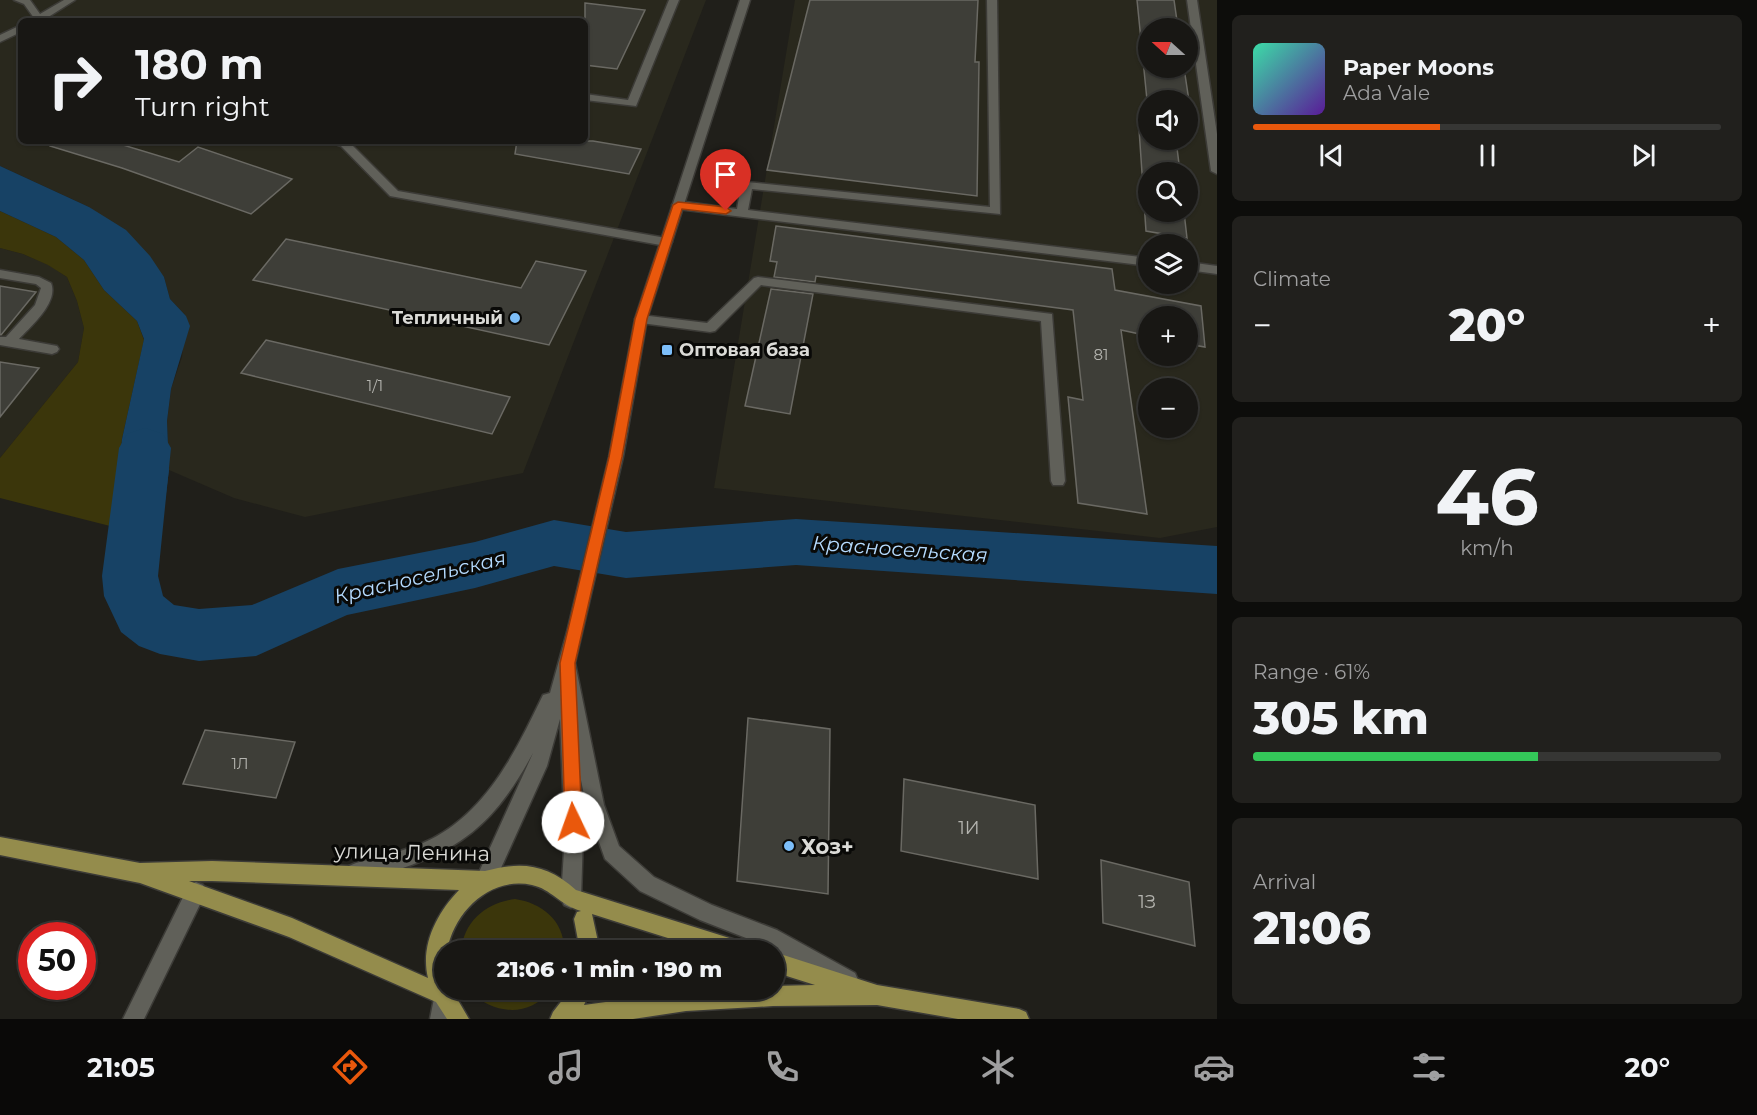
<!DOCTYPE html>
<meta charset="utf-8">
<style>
body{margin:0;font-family:Montserrat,sans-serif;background:#21201d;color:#f1f3f6;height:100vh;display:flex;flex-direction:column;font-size:22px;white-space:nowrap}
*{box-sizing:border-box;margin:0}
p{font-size:20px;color:#9f9fa0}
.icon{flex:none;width:33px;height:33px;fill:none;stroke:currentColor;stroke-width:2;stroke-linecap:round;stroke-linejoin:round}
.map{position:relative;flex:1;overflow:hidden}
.sheet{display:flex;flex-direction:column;gap:15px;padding:15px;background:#0d0d0b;width:540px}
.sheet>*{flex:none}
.top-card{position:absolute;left:18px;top:18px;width:570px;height:126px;border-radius:9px;box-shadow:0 2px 4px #0004,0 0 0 2px #363634;background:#181714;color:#f1f3f6;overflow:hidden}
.needle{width:39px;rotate:291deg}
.buttons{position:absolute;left:1138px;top:18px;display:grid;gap:12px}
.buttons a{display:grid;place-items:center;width:60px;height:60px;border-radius:50%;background:#181714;box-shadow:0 2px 4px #0004,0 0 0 2px #363634;font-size:30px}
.speed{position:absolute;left:18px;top:922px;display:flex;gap:12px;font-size:30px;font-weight:700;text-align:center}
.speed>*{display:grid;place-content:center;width:78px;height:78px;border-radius:50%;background:#181714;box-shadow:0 2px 4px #0004,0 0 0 2px #363634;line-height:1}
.speed .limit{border:9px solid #d22;background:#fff;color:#111}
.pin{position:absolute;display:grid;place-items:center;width:51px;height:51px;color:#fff;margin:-62px -26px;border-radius:50% 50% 50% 0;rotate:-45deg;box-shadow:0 0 6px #0007}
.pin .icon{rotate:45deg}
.me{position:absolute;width:66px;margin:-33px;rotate:357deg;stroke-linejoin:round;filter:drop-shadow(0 0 4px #0008)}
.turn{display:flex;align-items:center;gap:21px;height:126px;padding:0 18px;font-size:27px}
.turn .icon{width:78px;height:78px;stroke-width:2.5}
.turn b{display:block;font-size:42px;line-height:51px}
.big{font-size:45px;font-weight:800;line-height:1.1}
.sheet .card{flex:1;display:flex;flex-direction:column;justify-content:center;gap:9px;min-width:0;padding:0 21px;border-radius:9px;background:#21201d}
.sheet .dial{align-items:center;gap:0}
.dial b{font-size:78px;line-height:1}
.song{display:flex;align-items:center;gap:18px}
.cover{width:72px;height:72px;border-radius:9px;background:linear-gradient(135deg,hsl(160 70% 55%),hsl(270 70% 35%))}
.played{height:6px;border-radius:3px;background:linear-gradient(90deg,#ea580c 40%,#363634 40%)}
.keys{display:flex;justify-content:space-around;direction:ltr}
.heat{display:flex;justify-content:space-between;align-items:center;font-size:33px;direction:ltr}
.charge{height:9px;border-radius:4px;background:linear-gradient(90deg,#34c759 61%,#363634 0)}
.trip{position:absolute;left:434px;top:940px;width:351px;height:60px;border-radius:30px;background:#181714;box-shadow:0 2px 4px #0004,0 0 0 2px #363634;font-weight:800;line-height:60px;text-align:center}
.menu{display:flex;height:96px;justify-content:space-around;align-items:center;background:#0a0908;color:#9f9fa0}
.menu .icon{width:42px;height:42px}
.menu .selected{color:#ea580c}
.menu b{font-size:27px;color:#f1f3f6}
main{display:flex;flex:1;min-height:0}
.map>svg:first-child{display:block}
.built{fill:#29281d;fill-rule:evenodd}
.green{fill:#3b360b}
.water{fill:#174265}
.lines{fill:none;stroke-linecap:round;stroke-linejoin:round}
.river{fill:#174265;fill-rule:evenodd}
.building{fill:#3e3e38;stroke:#6a6963;stroke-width:1.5}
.service-casing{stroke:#3c3b37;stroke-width:3}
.tertiary-casing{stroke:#3c3b37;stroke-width:3}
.secondary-casing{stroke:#3c3b37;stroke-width:3}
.primary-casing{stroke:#3c3b37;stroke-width:3}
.service{fill:#606059;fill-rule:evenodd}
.tertiary{fill:#606059;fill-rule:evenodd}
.secondary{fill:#606059;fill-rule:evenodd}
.primary{fill:#948c4c;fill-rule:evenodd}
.route{fill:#ea580c;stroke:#983908;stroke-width:1.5}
.poi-dot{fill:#7cbef9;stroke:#090907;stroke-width:2}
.labels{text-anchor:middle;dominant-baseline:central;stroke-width:6;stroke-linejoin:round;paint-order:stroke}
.number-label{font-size:15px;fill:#b4b4af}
.poi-label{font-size:18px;font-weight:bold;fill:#dbdbd7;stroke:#090907;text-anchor:end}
.near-number-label{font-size:18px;fill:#b4b4af}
.water-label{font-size:20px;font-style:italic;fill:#b5dbff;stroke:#090907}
.near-poi-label{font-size:21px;font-weight:bold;fill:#dbdbd7;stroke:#090907;text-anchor:start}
.near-street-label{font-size:21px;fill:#dbdbd7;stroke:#090907}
</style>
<main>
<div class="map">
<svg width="1217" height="1019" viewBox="0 0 1217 1019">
<rect width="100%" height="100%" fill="#201f1a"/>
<path class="built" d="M0,0H706L523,473L305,517L234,498L169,470L167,421L171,389L182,357L186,316L170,299L164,277L89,207L0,166ZM21,21H585V141H21Z
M795,0H1217V527L1160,538L714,488ZM1149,28H1188V68H1149ZM1149,100H1188V140H1149ZM1149,172H1188V212H1149ZM1149,244H1188V284H1149ZM1149,316H1188V356H1149ZM1149,388H1188V428H1149Z
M0,248L23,254L49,265L67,277L77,301L84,328L78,362L0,458Z"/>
<path class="green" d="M0,211L56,237L84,260L104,290L137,321L144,340L122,439L114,527L0,498V458L78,362L84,328L77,301L67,277L48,265L23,254L0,248Z
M515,899C542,903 565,921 564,951H461C464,921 486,903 515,899Z
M469,990H550C529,1019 491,1014 469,990Z"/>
<path class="water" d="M0,166L89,207L126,230L150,256L164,277L170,299L186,316L190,326L171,389L167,421L169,470L163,517L114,527L122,439L144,339L137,321L104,290L84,260L56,237L0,211Z"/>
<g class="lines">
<path class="river" d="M145,428L163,434L171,448L158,576L163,596L174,605L199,609L252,605L338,569L475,542L554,520L626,532L796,519L1217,546V594L796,565L626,578L554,566L475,588L347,615L256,656L199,661L160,654L139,646L121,632L104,596L102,576L119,448L127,434Z"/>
</g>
<path class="building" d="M810,0H978L975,62H979L977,196L767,170Z
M1137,0H1174L1178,28H1149V68H1184L1189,101L1171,99L1149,100V120Z
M585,3L645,10L617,69L585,65Z
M1139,129L1149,130V140H1176L1180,172H1149V212H1184L1187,238L1146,231Z
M51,141H110L179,162L198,147L292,179L251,214L122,168L50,146Z
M517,141H593L641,149L629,174L515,154Z
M776,226L1112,269L1115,290L1201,306L1205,347L1188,344V316H1149V336L1121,330L1147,514L1078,503L1068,397L1083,400L1073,310L816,276L815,282L774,277L777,262L770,261Z
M286,239L521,288L536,261L586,271L549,345L253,280Z
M0,286L36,292L1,335H0Z
M771,289L813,294L790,414L745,406Z
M266,340L510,397L492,434L241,373Z
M0,362L39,368L0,417Z
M748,718L830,729L828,894L737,881Z
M205,730L295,742L276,798L183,784Z
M904,779L1035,805L1038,879L901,851Z
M1101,860L1189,882L1195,946L1103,923Z"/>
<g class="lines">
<g class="service-casing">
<path id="service" d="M14,0H30L40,14L64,0H75L42,21H30L34,18L24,4Z
M669,0H679L636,106L585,100V94L628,100Z
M987,0H997L1000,214L752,189L748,210L1149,258V266L678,209L672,205L678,201L737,209L741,185L747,182L990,207Z
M1187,0H1197L1217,134V174L1211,171Z
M21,25V32L0,42V35Z
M327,141L349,142L398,191L666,238L672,242L666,246L390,196L341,146Z
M1188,262L1217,266V274L1188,270Z
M0,270L39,277L51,283C59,302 31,326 19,339L57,346L59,349L57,352L52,354L0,345V337H6L35,305L41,288L36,284L0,278Z
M758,277L1052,314L1065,481L1063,485H1053L1051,481L1041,321L761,285L715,331L710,332L641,323L635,319L641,315L707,323L754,278Z
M196,882L203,885L206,892L144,1019H123L189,885Z"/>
</g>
<g class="tertiary-casing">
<path id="tertiary" d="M443,985L444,990H451L453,995L450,1019H430L436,988Z"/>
</g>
<g class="secondary-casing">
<path id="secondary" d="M740,0H750L647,319L623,457L575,663L604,805L619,846L654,877L712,905L777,930L855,973L858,980L855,987L848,990L764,945L700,920L640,891L605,859L586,805L580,775L583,835L581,898L578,905L571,908L564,905L561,898L565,835L560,719L547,766L492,888L485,891L478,888L475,881L533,753C486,840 447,856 356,883L349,880L346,873L349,866L356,863C378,857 401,852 423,843C485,816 515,753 543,695L550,693L567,632L609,457L635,319Z"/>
</g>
<g class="primary-casing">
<path id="primary" d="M0,837L140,863L212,861L485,871C522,861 547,864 576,890L739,941L746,944L749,951H709L592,914L600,951H580L574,919L577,912L581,911C560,905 551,889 532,885C490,876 454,912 447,951H444V990H452L469,1019H447L436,1002L289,937L140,883L0,855ZM189,881H212L459,890C437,913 420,945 428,978L292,918Z
M774,952L877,985L1019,1009L1026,1012L1029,1019H958L877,1005L773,1006L686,1011L633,1019H550L553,1012L570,990H591L584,1005L686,991L774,990V986L815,985L774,972Z"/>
</g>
<use href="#service" class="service"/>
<use href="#tertiary" class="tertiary"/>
<use href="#secondary" class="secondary"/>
<use href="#primary" class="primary"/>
</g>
<path class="route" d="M678,202L726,207L731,211L726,214L682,209L647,319L622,457L575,663L582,822L579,828L573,830L567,828L565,822L560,663L609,457L635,319L673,205Z"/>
<g class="poi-dot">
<circle cx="515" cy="318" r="6"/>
<rect x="661" y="344" width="12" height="12" rx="3"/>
<circle cx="789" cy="846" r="6"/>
</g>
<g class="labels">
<g class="number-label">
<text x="1101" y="354">81</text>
<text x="375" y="385">1/1</text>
<text x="240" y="763">1Л</text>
</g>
<g class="poi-label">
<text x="503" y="318">Тепличный</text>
<text x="679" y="350" text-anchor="start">Оптовая база</text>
</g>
<g class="near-number-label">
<text x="969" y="828">1И</text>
<text x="1147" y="902">1З</text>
</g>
<g class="water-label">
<text transform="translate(900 549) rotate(4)">Красносельская</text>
<text transform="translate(420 577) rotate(-13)">Красносельская</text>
</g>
<g class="near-poi-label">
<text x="801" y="846">Хоз+</text>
</g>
<g class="near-street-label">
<text transform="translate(412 852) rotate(1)">улица Ленина</text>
</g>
</g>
</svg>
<div class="buttons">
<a><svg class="needle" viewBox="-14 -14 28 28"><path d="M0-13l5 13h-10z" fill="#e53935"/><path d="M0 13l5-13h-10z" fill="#9f9fa0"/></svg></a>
<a><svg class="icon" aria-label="sound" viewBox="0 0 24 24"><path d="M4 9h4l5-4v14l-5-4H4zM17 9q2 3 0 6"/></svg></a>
<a><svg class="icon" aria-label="search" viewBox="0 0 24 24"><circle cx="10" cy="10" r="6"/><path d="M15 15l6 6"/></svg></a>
<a><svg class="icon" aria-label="layers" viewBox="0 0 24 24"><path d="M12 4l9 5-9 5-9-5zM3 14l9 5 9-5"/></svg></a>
<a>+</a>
<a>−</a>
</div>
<div class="speed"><div class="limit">50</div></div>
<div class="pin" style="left:726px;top:211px;background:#d93025"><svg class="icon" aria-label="arrive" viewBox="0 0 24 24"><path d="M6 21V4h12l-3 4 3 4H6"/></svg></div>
<svg class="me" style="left:573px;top:822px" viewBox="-20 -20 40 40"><circle r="19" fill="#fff"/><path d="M0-13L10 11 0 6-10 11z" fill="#ea580c"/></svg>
<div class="trip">21:06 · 1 min · 190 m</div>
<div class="top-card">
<div class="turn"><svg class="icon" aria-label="right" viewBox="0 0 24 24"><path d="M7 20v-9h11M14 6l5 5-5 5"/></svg><div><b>180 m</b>Turn right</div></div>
</div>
</div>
<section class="sheet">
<div class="card">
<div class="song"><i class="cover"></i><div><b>Paper Moons</b><p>Ada Vale</p></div></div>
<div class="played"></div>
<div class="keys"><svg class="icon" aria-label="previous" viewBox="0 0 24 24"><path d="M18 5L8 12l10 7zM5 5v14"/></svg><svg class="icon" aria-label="pause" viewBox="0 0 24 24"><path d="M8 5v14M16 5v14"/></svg><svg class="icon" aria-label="next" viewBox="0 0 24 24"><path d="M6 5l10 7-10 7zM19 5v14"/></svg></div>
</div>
<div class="card"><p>Climate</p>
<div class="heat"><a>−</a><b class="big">20°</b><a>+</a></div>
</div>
<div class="card dial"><b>46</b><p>km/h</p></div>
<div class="card"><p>Range · 61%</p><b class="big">305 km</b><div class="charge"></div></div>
<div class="card"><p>Arrival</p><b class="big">21:06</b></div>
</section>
</main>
<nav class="menu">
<b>21:05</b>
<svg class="icon selected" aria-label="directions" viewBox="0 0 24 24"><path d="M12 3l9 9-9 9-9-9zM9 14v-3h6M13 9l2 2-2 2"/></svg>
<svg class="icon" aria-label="music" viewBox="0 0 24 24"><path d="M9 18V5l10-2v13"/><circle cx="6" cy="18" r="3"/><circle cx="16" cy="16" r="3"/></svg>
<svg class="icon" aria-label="phone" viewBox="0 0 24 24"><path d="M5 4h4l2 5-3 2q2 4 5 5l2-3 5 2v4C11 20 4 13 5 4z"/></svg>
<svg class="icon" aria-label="climate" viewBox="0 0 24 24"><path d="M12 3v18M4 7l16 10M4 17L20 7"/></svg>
<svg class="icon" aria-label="car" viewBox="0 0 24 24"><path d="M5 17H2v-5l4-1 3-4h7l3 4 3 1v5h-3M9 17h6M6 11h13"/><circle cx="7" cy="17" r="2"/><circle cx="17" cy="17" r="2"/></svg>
<svg class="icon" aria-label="filters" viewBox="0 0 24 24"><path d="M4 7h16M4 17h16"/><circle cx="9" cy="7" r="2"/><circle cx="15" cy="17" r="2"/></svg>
<b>20°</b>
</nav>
